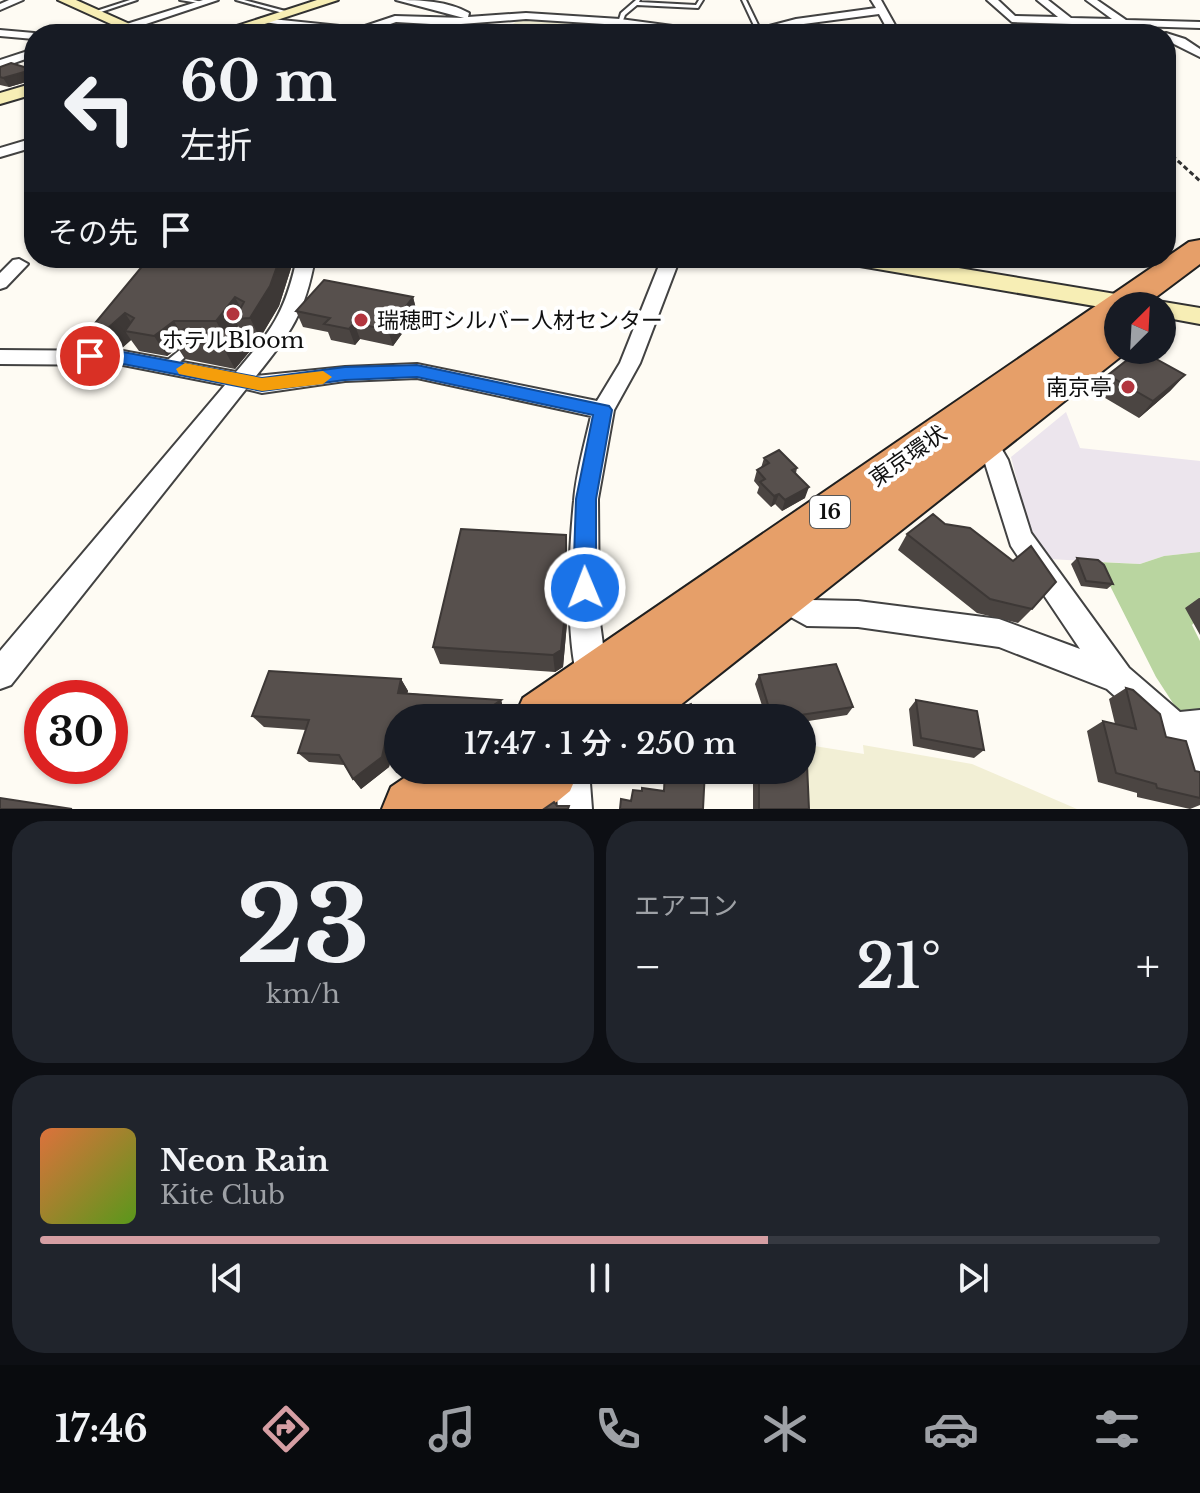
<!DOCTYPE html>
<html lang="ja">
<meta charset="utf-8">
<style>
body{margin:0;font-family:"Libre Baskerville","Noto Sans JP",serif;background:#20242c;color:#f1f3f6;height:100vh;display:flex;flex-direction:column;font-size:30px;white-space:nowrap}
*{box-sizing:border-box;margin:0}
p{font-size:26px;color:#9ea1a6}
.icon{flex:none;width:44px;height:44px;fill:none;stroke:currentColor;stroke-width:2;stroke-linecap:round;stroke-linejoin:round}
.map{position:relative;height:809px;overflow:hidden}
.side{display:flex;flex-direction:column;gap:12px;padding:12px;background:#0d0f14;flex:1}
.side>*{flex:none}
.top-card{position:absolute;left:24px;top:24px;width:1152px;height:244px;border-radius:32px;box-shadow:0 2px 6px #0004;background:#171b24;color:#f1f3f6;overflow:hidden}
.needle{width:52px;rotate:24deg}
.controls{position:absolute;left:1104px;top:292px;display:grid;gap:16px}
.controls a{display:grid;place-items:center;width:72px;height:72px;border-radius:50%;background:#171b24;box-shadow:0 2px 6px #0004;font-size:40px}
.speed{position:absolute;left:24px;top:680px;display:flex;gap:16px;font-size:40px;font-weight:700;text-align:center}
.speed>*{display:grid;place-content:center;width:104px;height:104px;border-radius:50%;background:#171b24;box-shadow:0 2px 6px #0004;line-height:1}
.speed .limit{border:12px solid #d22;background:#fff;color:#111}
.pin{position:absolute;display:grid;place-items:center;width:68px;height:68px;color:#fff;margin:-34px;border:4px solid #fff;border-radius:50%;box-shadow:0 2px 8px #0007}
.me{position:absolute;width:88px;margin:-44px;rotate:359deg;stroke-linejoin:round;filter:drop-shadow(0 0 6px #0008)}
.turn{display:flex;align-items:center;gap:28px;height:168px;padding:0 24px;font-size:36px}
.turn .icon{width:104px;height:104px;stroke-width:2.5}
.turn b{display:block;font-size:56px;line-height:68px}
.then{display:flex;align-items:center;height:76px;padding:0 24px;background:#0003;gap:16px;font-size:30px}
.big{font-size:60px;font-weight:600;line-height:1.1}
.side .widget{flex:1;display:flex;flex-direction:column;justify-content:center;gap:12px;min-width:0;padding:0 28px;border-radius:32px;background:#20242c}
.side .dial{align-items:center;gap:0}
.dial b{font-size:104px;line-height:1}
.song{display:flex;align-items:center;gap:24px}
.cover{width:96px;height:96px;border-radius:12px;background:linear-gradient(135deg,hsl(20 70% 55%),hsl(90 70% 35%))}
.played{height:8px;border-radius:4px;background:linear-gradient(90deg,#d59ea3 65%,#363941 65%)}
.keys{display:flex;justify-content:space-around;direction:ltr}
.heat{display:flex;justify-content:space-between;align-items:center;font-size:44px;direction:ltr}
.side .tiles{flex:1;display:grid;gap:12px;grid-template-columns:1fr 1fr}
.widget:last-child{grid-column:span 2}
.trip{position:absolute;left:384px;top:704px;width:432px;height:80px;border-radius:40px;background:#171b24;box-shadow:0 2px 6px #0004;font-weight:600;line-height:80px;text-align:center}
.dock{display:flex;height:128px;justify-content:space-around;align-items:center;background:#090b0e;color:#9ea1a6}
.dock .icon{width:56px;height:56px}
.dock .current{color:#d59ea3}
.dock b{font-size:36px;color:#f1f3f6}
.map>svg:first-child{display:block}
.industrial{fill:#ece5ed}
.farmland{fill:#f2efd5}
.forest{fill:#b9d5a0}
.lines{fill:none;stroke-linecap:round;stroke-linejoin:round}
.lane-casing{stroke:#424242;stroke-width:4}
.street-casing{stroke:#424242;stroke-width:4}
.secondary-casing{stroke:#313131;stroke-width:4}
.highway-casing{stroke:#202020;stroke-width:4}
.path{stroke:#313131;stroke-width:3;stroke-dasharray:5 3;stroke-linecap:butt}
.lane{fill:#fff;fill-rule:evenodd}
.street{fill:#fff;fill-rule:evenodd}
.secondary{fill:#f7eeb5;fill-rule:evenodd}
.highway{fill:#e69f69;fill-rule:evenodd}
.wall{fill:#4b4542}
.shaded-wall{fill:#3d3836}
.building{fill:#57504d;stroke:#3d3836;stroke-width:2}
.route{fill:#1a73e8;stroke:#114b97;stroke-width:2}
.slow{fill:#f59e0b}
.poi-dot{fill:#b2353e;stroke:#fff;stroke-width:3}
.labels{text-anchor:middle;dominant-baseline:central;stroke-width:8;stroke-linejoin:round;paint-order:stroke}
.shield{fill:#fff;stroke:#575757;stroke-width:2}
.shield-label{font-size:20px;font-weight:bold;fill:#0f0f0f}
.poi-label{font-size:22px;fill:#0f0f0f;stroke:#fff;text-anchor:start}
.street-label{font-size:22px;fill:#0f0f0f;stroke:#fff}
</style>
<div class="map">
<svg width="1200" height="809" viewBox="0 0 1200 809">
<rect width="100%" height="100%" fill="#fefbf3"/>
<path class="industrial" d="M1066,412L1080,448L1200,461V552L1164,556L1140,564L1049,559L1029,527L1011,457Z"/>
<path class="farmland" d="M522,17L585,21L575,34H472L501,33Z
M802,744L864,754L863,745L972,764L1077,809H804Z"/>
<path class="forest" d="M1200,552V616L1192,625L1200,641V714H1180L1156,677L1098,562L1140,564L1164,556Z"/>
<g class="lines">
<g class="lane-casing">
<path id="lane" d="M130,0H137L98,13L93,12Z
M180,0H193L207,3L205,4Z
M236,0H244L293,13L290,15Z
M636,0H640L639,2L696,5L699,0H703L698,8L637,5L625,15L622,23H618L621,13Z
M742,0H746L762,33L757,32Z
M272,340L277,343L276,345L235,350L230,347L235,344Z
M191,343L196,346L195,348L172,369H164L163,366L164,363L187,344Z"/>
</g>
<g class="street-casing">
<path id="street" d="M9,0H23L0,10V4Z
M203,0H218L122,32L83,34L117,27Z
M396,0C420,0 448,1 469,13L468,17L526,13L620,19L695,29L754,30L796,19L876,8L871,0H881L900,34H890L879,14L796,25L763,34H686L620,25L526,19L448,25L396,22L362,34H347L257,21L262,18L359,28L395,16L464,18Z
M987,0H998L1015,16L1058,17L1037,0H1048L1071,18L1112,19L1086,0H1097L1126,20L1200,22V28L1012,22Z
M0,30L34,33L38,34H34V39L0,36Z
M1166,33L1185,39L1200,49V57L1166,40V34H1162Z
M34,49V56L0,68V60Z
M34,138V147L0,157V148Z
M297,258H315C305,313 291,333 256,376L345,367L417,364L597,401L620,363L662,258H680L640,363L614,410L598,499L599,615L608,682L604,693L593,697L582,693C564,649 569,549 574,501C576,473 585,443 591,416L417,378L345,381L262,393L246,389L11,685L0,689V651L225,385L123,365L0,364V350L123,351L236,372C272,330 285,313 297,258Z
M19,259L28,264L6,287L0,289V273L13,260Z
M985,431L993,434L1008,460L1031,533L1129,668L1180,712L1200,710V779L1188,775L1164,740L1107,689L999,647L858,627L807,626L769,605L765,596L769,587L779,583L811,600L858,601L999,619L1080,649L1011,546L984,460L973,440L977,434Z
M555,770H589L592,809H558Z"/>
</g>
<g class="secondary-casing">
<path id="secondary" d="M58,0H76L152,34H133Z
M317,0H338L234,34H212Z
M34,83V94L0,104V93Z
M842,258H898L1200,308V324L1162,317V306H1118V310L854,265L846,263Z"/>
</g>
<g class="highway-casing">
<path id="highway" d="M1200,240V264L1144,306H1118V325L1112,330L1118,328V350H1129L664,718H514L523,698L1189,242Z
M416,770H579L570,791L548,809H382L391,787Z"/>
</g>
<path class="path" d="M1166,150L1200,181"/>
<use href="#lane" class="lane"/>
<use href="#street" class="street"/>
<use href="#secondary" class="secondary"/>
<use href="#highway" class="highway"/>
</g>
<path class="wall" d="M0,67L34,70V81L33,80L9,87L0,85Z
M149,258H291L293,262L279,306L260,338L245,339L238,326L236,330L250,351L235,369L185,359L178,348L167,356L139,351L131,340L122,348H106L91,328Z
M413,297L417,313L393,346L360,339L355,345L331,340L328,332L303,327L296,311Z
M1108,375H1185L1170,391L1139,418L1095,392Z
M764,458L797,468L796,473L805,498L782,511L775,504L771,507L757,493L759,487L754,481L757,470L761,468Z
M907,534L1032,609L1018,623L977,613L898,550Z
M566,535L567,555V623L563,667L555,672L440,664L433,647Z
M1077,558L1113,584L1107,589L1081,586L1071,564Z
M1199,598H1200V635L1185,608Z
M759,675L853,707L847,715L802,722V718H766L755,684Z
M401,679L408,691L407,693L501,700L504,711L398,718V741H396L389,767L361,789L353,779L344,765L309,762L298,753L306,730L264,727L252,716Z
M1126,688L1195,771L1200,772V805L1190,809L1137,797V793L1098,782L1087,731L1103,721L1115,724L1109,699Z
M916,700L984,750L974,758L913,746L909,709Z
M753,770H802L809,809H753Z"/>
<path class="shaded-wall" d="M28,71L33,80L9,87L3,78Z
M278,258H291L293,262L279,306L260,338L250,318Z
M235,297L245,317L235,319L238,326L227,341L216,321Z
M413,297L417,313L393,346L388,330Z
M125,313L138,333L125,331L131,340L122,348L108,328Z
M174,321L186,341L171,338L178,348L167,356L154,336Z
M354,323L360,339L355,345L349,329Z
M239,330L250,351L235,369L223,347Z
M1185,375L1170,391L1139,418L1153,401Z
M809,487L805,498L782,511L785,500Z
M779,494L775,504L771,507L774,496Z
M566,535L567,555V623L563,667L555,672L553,655Z
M401,679L408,691L405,704L398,693Z
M501,700L504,711L494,718H475Z
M388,730L396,741L389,767L361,789L353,779Z"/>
<path class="building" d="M11,63L34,70V75H31L28,71L3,78L0,77V67Z
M149,258H280L270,286L250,318L235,319L244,302L235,297L216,321H174L154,336L125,331L134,318L125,313L108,328H91Z
M324,280L413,297L388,330L354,323L349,329L324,324L330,318L296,311Z
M184,329L203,333L239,330L223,347L171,338Z
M1140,350L1185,375L1153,401L1108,375Z
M779,450L797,468L792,470L809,487L785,500L779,494L774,496L760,482L765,479L757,470L769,463L764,458Z
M933,514L945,524L970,528L1013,561L1031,546L1056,582L1032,609L990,599L907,534Z
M461,529L566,535V605L561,650L553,655L433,647Z
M1077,558L1098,560L1104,565L1113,584L1086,581Z
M836,664L853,707L781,718H772L759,675Z
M269,671L401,679L398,693L501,700L475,718H398V731L388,730L382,757L353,779L339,755L298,753L309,720L252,716Z
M1126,688L1133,690L1160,714L1166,737L1186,741L1195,771L1200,772V798L1157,788L1156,784L1116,773L1103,721L1136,729Z
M916,700L977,711L984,750L921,738Z
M691,704L698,718H669L667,714Z
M802,741L806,742L809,809H759V770H802Z
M665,770H705L703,809H620L621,799L631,801L633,790L642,791V788L664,791Z
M0,798L72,809H0Z
M554,802L557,806H569L568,809H544Z"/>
<path class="route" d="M90,351L123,352L262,378L345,367L417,365L609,406L612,410L596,499V588L593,595L585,598L577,595L573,588L576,499L593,415L417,377L345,380L262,391L123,364L84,361L81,356L84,352Z"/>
<path class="slow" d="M185,363L262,378L323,371L332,377L323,384L262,391L179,374L176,369Z"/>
<g class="poi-dot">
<circle cx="233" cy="314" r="8"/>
<circle cx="361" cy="320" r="8"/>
<circle cx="1128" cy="387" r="8"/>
</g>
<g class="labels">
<rect class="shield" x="810" y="496" width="40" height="32" rx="6"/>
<g class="shield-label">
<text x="830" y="512">16</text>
</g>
<g class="poi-label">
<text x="377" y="320">瑞穂町シルバー人材センター</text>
<text x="233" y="340" text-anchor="middle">ホテルBloom</text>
<text x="1112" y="387" text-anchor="end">南京亭</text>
</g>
<g class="street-label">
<text transform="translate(908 456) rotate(-35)">東京環状</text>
</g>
</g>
</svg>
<div class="controls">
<a><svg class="needle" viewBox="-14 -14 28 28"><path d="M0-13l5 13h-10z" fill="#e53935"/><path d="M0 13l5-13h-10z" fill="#9ea1a6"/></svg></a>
</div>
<div class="speed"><div class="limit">30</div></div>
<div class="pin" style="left:90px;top:356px;background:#d93025"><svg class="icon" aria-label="arrive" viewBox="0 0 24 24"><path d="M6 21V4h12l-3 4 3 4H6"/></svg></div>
<svg class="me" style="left:585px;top:588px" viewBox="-20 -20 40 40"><circle r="17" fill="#1a73e8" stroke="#fff" stroke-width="3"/><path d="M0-11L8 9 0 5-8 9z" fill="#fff"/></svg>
<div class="trip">17:47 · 1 分 · 250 m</div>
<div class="top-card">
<div class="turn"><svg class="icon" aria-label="left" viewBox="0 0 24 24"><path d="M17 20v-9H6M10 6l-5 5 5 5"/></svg><div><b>60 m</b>左折</div></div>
<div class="then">その先<svg class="icon" aria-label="arrive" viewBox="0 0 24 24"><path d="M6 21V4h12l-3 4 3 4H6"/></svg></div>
</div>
</div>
<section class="side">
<div class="tiles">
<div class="widget dial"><b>23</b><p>km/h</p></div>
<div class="widget"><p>エアコン</p>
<div class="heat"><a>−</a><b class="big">21°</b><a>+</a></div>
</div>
<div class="widget">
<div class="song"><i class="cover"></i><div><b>Neon Rain</b><p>Kite Club</p></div></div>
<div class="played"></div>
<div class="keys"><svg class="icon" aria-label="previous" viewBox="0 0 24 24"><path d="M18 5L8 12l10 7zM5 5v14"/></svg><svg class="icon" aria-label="pause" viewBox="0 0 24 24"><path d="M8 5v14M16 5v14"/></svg><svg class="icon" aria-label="next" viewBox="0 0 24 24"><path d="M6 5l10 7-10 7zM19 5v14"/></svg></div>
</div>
</div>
</section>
<nav class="dock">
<b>17:46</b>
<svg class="icon current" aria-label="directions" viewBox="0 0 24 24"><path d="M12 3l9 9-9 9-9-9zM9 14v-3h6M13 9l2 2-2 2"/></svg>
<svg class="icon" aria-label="music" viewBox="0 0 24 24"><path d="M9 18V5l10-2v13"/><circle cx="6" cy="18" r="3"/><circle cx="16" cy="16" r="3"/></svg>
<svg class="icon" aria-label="phone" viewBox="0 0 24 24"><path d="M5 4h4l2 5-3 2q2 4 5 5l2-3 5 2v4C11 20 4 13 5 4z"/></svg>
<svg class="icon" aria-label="climate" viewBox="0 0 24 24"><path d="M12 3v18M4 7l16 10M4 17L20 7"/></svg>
<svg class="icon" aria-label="car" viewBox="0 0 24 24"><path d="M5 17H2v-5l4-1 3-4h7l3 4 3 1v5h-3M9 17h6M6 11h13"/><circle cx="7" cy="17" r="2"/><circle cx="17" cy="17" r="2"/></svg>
<svg class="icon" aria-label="filters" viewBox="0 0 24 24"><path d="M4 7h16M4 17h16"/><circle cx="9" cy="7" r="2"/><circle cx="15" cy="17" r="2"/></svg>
</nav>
